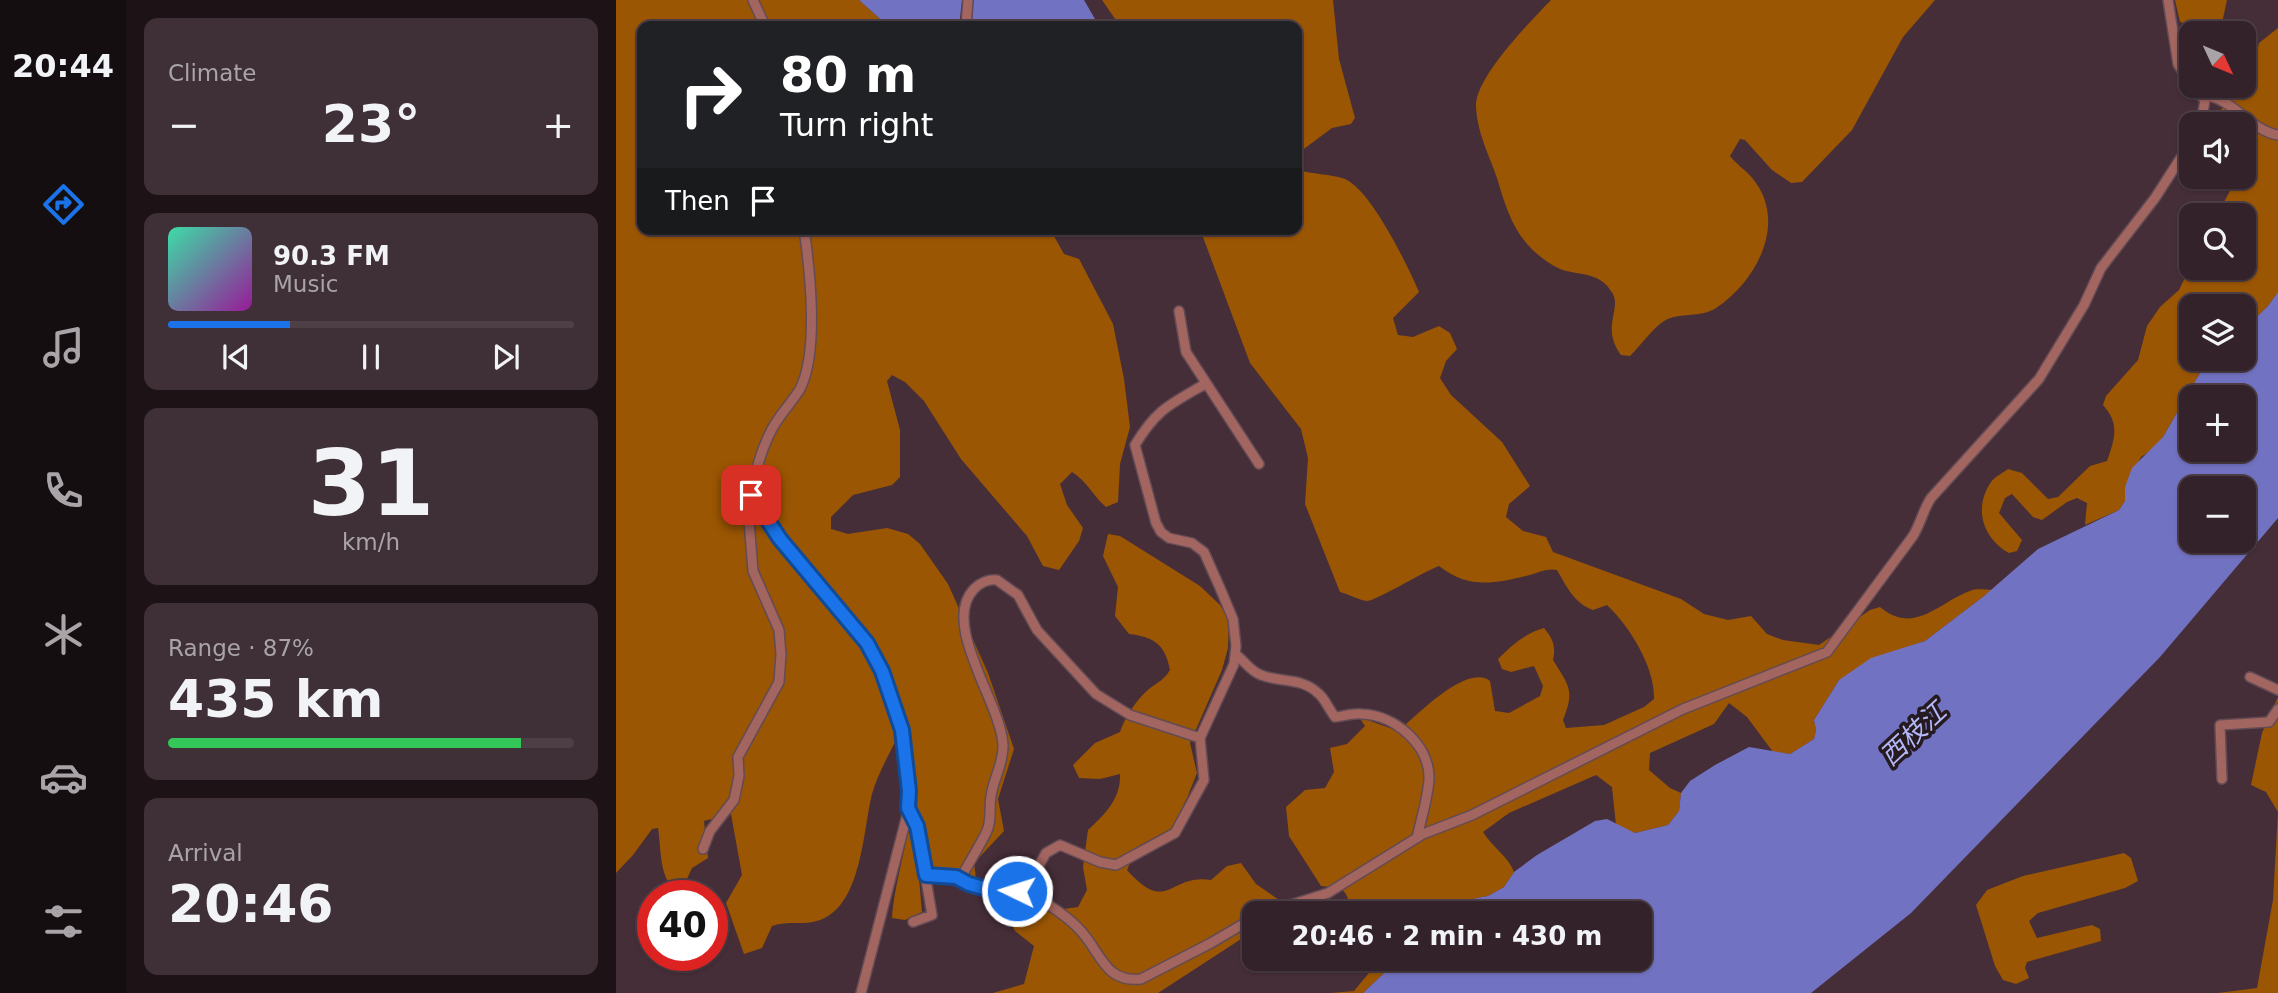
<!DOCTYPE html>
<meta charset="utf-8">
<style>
body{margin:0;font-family:"DejaVu Sans","Noto Sans SC",sans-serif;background:#3f2f36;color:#f1f3f6;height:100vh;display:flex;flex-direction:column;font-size:26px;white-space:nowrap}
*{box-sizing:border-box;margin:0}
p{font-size:23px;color:#a9a4a8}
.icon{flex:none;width:38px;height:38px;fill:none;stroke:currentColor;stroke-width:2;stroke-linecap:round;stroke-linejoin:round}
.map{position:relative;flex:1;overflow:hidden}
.sheet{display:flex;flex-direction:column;gap:18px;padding:18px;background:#1d1317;width:490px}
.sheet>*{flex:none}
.banner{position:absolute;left:21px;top:21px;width:665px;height:214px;border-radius:14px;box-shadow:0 2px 5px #0004,0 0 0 2px #4e3f47;background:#202124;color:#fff;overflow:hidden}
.needle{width:46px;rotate:134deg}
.fabs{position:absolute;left:1563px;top:21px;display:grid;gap:14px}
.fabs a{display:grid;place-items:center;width:77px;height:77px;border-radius:14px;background:#34222a;box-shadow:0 2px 5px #0004,0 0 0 2px #4e3f47;font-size:35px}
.speed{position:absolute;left:21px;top:880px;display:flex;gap:14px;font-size:35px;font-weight:700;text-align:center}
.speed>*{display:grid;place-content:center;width:91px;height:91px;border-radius:50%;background:#34222a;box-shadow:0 2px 5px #0004,0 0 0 2px #4e3f47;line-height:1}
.speed .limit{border:10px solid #d22;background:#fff;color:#111}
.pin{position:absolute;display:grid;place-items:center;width:60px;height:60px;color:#fff;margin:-30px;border-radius:14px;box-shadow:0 4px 10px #0006}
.me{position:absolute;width:77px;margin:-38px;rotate:274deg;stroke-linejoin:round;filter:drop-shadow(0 0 5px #0008)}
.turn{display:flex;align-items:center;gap:24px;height:147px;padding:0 28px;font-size:32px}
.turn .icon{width:91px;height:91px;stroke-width:2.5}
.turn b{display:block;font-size:49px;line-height:60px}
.then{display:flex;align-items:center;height:66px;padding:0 28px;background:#0003;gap:14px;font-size:26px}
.big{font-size:52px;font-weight:700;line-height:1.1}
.sheet .widget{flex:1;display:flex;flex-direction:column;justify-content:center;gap:10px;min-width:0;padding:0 24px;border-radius:14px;background:#3f2f36}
.sheet .dial{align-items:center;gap:0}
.dial b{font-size:91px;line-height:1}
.song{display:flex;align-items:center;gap:21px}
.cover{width:84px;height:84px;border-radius:10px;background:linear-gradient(135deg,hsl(160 70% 55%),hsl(300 70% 35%))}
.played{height:7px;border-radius:4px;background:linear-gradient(90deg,#1a73e8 30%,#4e3f47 30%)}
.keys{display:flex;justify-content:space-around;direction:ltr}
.heat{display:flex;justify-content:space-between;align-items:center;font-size:38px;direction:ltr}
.charge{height:10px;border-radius:5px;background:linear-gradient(90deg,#34c759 87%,#4e3f47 0)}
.trip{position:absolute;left:626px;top:901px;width:410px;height:70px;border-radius:14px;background:#34222a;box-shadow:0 2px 5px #0004,0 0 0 2px #4e3f47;font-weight:700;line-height:70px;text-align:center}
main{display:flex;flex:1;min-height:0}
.menu{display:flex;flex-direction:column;width:126px;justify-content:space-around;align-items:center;background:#150e11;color:#a9a4a8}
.menu .icon{width:49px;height:49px}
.menu .on{color:#1a73e8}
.menu b{font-size:32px;color:#f1f3f6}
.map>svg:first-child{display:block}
.forest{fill:#9b5603}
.water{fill:#7272c2;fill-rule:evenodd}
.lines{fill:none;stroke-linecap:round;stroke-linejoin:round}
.minor-casing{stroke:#624b54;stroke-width:12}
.minor{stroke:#a3655f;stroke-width:9}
.route-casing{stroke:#114b97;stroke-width:18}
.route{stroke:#1a73e8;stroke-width:12}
.labels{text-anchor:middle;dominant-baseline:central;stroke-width:7;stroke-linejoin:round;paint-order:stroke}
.water-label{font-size:26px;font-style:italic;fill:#b5b8f8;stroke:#251a1f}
</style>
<main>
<nav class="menu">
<b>20:44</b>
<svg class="icon on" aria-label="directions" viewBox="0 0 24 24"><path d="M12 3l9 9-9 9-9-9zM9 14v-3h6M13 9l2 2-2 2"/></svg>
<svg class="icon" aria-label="music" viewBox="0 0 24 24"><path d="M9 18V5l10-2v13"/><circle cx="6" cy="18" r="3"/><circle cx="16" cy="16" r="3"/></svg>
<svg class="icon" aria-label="phone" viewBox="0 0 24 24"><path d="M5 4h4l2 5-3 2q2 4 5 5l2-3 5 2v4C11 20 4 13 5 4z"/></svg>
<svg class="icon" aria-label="climate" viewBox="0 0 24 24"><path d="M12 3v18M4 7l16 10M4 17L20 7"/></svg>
<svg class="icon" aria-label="car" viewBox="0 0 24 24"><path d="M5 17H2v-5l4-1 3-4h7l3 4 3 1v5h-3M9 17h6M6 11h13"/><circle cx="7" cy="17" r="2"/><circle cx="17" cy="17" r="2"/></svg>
<svg class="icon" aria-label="filters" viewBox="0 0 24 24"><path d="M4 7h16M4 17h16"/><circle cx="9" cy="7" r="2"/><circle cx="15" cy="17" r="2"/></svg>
</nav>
<section class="sheet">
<div class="widget"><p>Climate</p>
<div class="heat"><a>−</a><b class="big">23°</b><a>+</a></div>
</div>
<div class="widget">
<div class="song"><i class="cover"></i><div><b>90.3 FM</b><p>Music</p></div></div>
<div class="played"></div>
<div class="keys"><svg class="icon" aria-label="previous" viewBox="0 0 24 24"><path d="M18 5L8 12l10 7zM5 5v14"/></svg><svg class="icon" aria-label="pause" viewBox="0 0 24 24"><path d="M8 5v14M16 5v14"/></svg><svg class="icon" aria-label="next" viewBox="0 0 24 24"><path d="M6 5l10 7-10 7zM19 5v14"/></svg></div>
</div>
<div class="widget dial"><b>31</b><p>km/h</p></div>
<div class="widget"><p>Range · 87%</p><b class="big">435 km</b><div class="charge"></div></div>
<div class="widget"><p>Arrival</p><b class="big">20:46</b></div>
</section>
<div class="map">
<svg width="1662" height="993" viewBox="0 0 1662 993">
<rect width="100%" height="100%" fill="#462e38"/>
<path class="forest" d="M0,0H243L272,26H26V229H434L448,254L463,259L497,324L508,379L514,427L504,464L502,502L490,507C477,496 471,481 456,472L444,484L451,505L467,528L463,541L443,570L427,566L411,536L345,459L308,401L289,382L276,375L271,381L284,430V477L276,485L237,495L215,517V529L232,534L271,528L292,534L304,544L332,584L372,673L398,749L382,799L388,831L358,863L360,879L332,871L303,878L306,912L289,920L276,918C279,863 317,783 283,734C274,753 262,773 256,794C247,830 246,905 204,920C188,926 172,920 156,926L146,948L128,954L110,903L126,875L115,814L88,821L92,858L76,868L63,896C42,876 46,854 42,828L36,829L17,855L0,873Z
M486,0H717L723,59L739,118L735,124L716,128L681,154V26H504Z
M935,0H1319L1287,37L1236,130L1186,182L1175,183L1156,170L1129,140L1124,139L1114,156C1121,165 1131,171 1137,179C1172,222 1141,281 1100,308C1085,318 1063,312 1048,321C1036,329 1025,345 1014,356L1005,355C985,328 1005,310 997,294C983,269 961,277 942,268C934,264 926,258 920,253C897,233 889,205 881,178C873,155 861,132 860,107C858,78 915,21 935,0Z
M1559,0H1611L1606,23L1585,27L1564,22Z
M1662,28V292L1652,306L1628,329V306H1575V359H1592L1547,437L1541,446L1525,457L1509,487V501L1503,510L1469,525L1471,503L1461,498L1451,502L1426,520L1417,517L1396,494L1389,498L1383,513L1406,540L1401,551L1393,553C1367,538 1357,509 1375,482C1378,477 1387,473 1392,469L1406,473L1432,499L1442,497L1474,466L1491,461C1499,438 1504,424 1487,405L1490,396L1522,360L1531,326L1544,307L1563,290L1575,265V268H1628V215H1601L1615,189V177H1628V124H1596L1597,118L1628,86L1636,72L1643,43Z
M681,170C696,174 714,174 729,179C755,190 792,266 803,292L777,318L782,335L797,337L823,326L834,333L841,349L830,361L824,378L835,395L886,442L914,486L893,504L890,517L907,531L930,537L937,552L1065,599L1088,614L1112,620L1135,616L1151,634L1167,640L1203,645L1254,610L1264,607C1298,636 1323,602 1354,591C1360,588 1369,590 1376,590L1309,641L1283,650L1223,680L1198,720L1200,730L1198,739L1174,754L1157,752L1131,717L1113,703L1098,724L1034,753L1033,770L1054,788L1065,793L1063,811L1052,825L1019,833L1000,825L996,787L980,775L893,813L867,832C876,847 892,856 898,872L888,887L872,896L841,902L828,913H737C728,889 733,889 705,886L673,836L670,807L689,790L709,788L718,772L714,748L731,744L749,726L743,717L782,731C800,717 850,663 874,681L879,711L893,713L924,696L927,686L918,666L895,672L886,669L882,659C895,646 909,633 928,628C937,639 940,646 937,660C953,686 959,690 947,720L950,728L988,725L1028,707L1038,699C1039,667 1014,627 991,605L977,610C958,603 951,587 941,570C932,568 923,572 914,575C878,583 854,590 823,566C809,571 759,601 751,601C743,600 732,594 724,592L689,504L692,458L685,429L634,363L584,229H681Z
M492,534L504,536L584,586L604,605L613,620L612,648L606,670L574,743L581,773L571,798L556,828L521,847L511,870C552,916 553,873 595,880L611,866L625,863L640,884L682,913L639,914V930L542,993H377L408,984L418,946L399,931L392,917L462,907L471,890L467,867L472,830C489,814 505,799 504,774L484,779L463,778L457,765L479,743L504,732C509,717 521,699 533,689C542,682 548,680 554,670C549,644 538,637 513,634L499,616L502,587L487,556Z
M1662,697V993H1602L1641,988L1657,900L1662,812L1650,792L1635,785L1646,733Z
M1508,853L1515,858L1522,881L1509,888L1422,913L1413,921L1421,938L1476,925L1484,929L1485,941L1411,962L1409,968L1413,978L1400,984L1387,980L1379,966L1360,905L1371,890L1407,876Z
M770,959H783L747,993H715L738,991L757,968Z"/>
<path class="water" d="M243,0H346L343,26H272Z
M357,0H468L483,26H354Z
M1662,292V518L1544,657L1295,913L1195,993H747L783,959H1024V914L828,913L841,902L872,896L888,887L898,872L921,855L979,821L991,819L1019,833L1052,825L1063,811L1065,793L1074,781L1099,765L1133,747L1174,754L1198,739L1200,730L1198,720L1223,680L1255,658L1309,641L1368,596L1422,549L1503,510L1509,501V487L1516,468L1547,437L1592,359H1628V329L1652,306ZM1575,397H1628V450H1575ZM1575,488H1628V541H1575Z"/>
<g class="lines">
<g class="minor-casing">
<path id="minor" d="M137,0L149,26
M1552,0L1562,64L1575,85
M350,26L352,0
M1575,86L1589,100L1585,124
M1586,95C1617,97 1633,130 1662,135
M188,229C194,270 203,352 184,389C175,404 161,417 154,433C144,453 139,473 135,495C145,509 153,525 164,539C190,575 224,606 250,642C282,687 296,761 291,815L245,993
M563,311L570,352L643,464
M619,654C628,660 634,671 645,675C665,683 686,677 703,694C710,700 713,710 719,717C728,716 737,713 746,714C779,715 814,745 813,779C812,798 805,819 801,838
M1634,677L1662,690
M1606,779L1604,725L1653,722L1662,709
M293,810L301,826L316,915L297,922
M87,849L94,831L118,800L123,776L122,757L163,682L165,654L163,630L137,571L133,521L135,495
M310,875L340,877L353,884L382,892L410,888L430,853L444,845L484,862L500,865L559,833L588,780L584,738L618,664L620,646L617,619L604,588L588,552L576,543L553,538L545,532L540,523L519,445C541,409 553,405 589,384
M344,880C352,864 362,849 370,833C376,822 373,809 375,796C377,780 388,762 387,745C386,705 324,624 358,589C365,582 372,579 381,580L402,595L421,630L480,694L514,715L584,738
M406,889C426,900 450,914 465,931C485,953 489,983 525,979L595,943L639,917
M646,914L712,893L807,834L856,815L1067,709L1211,652L1297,536C1305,523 1307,510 1315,498L1423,379L1468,305L1485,268L1539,198L1575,142"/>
</g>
<use href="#minor" class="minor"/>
</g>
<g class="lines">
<g class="route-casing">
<path id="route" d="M135,495L164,539L251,643L266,671L286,730L293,791L292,808L301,826L310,875L340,877L353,884L382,892L401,891"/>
</g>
<use href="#route" class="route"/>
</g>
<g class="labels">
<g class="water-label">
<text transform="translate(1297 734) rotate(-43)">西枝江</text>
</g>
</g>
</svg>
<div class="fabs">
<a><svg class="needle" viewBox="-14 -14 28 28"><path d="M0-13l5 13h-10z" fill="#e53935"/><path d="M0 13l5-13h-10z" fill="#a9a4a8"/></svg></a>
<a><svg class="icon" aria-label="sound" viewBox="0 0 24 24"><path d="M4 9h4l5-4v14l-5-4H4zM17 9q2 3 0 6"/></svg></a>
<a><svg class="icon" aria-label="search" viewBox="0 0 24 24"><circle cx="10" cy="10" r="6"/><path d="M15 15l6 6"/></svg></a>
<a><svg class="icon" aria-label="layers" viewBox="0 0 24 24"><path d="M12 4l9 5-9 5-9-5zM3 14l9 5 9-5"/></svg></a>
<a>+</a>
<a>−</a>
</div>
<div class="speed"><div class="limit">40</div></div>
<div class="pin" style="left:135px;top:495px;background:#d93025"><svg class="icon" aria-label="arrive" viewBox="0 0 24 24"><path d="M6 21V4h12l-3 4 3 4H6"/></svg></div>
<svg class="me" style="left:401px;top:891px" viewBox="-20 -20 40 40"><circle r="17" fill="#1a73e8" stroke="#fff" stroke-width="3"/><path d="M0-11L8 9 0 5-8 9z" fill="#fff"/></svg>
<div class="trip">20:46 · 2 min · 430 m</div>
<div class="banner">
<div class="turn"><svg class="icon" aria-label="right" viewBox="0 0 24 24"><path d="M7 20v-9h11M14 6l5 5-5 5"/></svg><div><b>80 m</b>Turn right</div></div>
<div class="then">Then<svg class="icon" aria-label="arrive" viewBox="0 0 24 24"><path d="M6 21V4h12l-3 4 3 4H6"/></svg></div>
</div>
</div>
</main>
